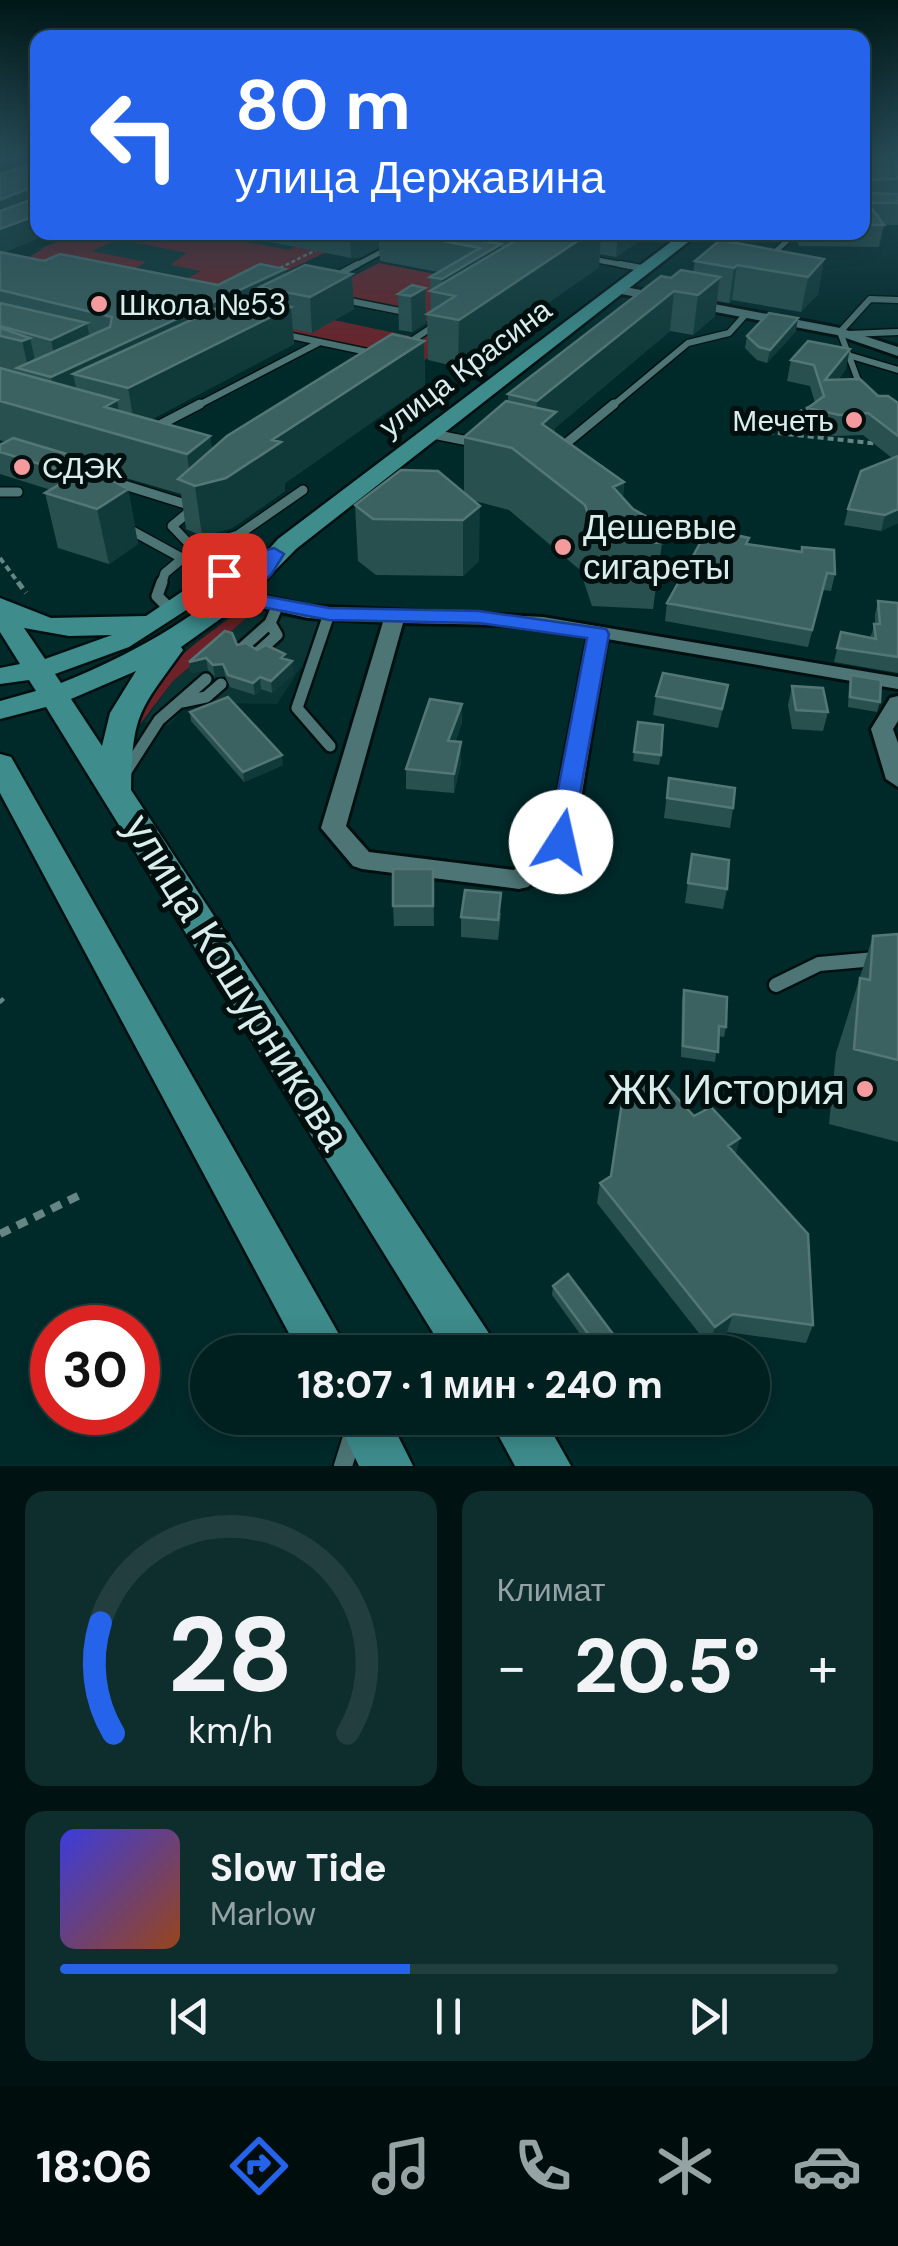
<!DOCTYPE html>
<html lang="ru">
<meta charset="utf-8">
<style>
body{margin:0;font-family:"DM Sans",sans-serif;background:#0e2d2d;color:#f1f3f6;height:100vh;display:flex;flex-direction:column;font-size:38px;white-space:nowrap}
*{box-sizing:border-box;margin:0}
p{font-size:32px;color:#95a3a5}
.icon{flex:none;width:55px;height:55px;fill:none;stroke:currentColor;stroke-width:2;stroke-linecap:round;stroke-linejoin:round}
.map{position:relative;height:1466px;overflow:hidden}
.panel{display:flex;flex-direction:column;gap:25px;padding:25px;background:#001212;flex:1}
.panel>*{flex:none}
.guide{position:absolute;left:30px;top:30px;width:840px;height:210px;border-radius:20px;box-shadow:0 5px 25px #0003,0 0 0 2px #223e3e;background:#2563eb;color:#fff;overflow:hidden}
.speed{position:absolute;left:30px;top:1305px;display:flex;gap:20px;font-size:50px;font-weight:700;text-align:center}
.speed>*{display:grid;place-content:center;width:130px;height:130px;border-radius:50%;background:#002020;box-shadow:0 5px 25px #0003,0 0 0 2px #223e3e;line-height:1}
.speed .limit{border:15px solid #d22;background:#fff;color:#111}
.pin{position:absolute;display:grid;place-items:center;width:85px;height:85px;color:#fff;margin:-42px;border-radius:20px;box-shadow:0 5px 15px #0006}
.me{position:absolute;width:110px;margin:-55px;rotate:10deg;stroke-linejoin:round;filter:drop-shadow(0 0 8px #0008)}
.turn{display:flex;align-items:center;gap:35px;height:210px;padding:0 40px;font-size:45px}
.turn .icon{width:130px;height:130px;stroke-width:2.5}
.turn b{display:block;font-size:70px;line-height:85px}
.big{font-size:75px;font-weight:800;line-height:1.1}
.panel .widget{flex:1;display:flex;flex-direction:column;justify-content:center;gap:15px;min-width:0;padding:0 35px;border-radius:20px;background:#0e2d2d}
.panel .dial{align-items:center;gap:0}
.dial svg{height:260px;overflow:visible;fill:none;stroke:#223e3e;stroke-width:7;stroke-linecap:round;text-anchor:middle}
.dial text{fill:#f1f3f6;stroke:none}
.song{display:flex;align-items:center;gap:30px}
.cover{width:120px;height:120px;border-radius:15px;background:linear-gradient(135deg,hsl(240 70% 55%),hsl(20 70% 35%))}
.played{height:10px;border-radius:5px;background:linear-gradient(90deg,#2563eb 45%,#223e3e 45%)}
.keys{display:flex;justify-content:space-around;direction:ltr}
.heat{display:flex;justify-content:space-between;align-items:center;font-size:55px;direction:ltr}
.panel .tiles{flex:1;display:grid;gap:25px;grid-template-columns:1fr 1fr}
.widget:last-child{grid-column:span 2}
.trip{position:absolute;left:190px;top:1335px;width:580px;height:100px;border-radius:50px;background:#002020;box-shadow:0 5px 25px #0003,0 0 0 2px #223e3e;font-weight:800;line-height:100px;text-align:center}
.menu{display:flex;height:160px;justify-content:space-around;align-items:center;background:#000d0d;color:#95a3a5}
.menu .icon{width:70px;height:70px}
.menu .on{color:#2563eb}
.menu b{font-size:45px;color:#f1f3f6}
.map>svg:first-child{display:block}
.built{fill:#0b3535}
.green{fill:#6d222a}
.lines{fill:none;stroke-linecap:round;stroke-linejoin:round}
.lane-far5-casing{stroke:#001010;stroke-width:8}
.lane-far4-casing{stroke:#001010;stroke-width:9}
.lane-far3-casing{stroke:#001010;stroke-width:12}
.lane-far2-casing{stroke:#001010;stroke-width:16}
.lane-far1-casing{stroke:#001010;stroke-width:19}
.lane-casing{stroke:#001010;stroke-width:22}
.street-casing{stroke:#001010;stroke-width:6}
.secondary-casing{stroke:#001010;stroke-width:5}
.path-far4{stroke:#658685;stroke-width:2.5;stroke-dasharray:4 2.5;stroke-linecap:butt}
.path-far3{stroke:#658685;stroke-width:4;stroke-dasharray:6 4;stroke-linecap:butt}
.path-far2{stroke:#658685;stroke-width:5;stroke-dasharray:8 5;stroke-linecap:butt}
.path-far1{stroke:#658685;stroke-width:6;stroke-dasharray:9 6;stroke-linecap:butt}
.path{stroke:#658685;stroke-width:8;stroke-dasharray:11 8;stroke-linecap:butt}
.lane-far5{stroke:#4d7575;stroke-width:5}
.lane-far4{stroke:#4d7575;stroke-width:6}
.lane-far3{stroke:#4d7575;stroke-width:9}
.lane-far2{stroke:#4d7575;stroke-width:11}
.lane-far1{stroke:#4d7575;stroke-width:14}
.lane{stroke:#4d7575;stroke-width:18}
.street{fill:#4d7575;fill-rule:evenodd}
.secondary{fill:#3e8c8c;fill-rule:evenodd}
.wall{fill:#28504f}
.shaded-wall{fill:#103a39}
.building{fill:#3b6160;stroke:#547776;stroke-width:2.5}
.route{fill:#2563eb;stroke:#184099;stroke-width:2.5}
.poi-dot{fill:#f59b9d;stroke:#020f0f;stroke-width:4}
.labels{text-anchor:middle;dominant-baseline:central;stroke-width:10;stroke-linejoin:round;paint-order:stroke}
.far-poi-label{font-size:30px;fill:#d8edec;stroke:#020f0f;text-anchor:start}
.far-street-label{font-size:30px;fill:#d8edec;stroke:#020f0f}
.poi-label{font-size:35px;fill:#d8edec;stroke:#020f0f;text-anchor:start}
.near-street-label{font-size:42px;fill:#d8edec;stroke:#020f0f}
.near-poi-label{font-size:42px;fill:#d8edec;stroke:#020f0f;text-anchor:end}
</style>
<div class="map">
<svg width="898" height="1466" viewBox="0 0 898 1466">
<rect width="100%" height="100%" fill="#002a2a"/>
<path class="built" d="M77,233H342L236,286L37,249Z
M249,616L332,619L277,704L221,703L182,710L169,725L144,722L173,681Z"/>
<path class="green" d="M84,233H197L289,250L318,237L347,242L243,292L174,285L201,271L171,265L186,253L119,239L92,251L146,262L125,275L14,267L47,246Z
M379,263L522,291L411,370L284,332L301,313L414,337L435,323L313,297Z
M238,612L249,616L173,681L138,727C149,671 195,644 238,612Z"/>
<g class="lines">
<g class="lane-far5-casing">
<path id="lane-far5" d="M587,258L634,267
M768,258L787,241L779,237L783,232
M353,267L419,232"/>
</g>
<g class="lane-far4-casing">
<path id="lane-far4" d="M620,264L647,269
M330,279L358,264
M340,299L410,313
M282,334L377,354
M848,334L898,332
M402,347L437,324
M848,355L898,370
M862,391L840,332L870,299L898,300
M195,407L320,342
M611,407L688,343L729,333L746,314"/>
</g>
<g class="lane-far3-casing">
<path id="lane-far3" d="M150,430L200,404
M433,434L478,443
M558,450L614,404
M105,479L195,507
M0,492H18
M127,528L180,557
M194,549L238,535L303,490
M161,585L165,573L194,549L172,526L196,506"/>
</g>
<g class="lane-far2-casing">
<path id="lane-far2" d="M162,582L157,596L172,611
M329,614L297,708L330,746
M242,648L270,623L277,607
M257,653L277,635L270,623
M182,702L206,697L221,684
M125,773L159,720L206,679"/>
</g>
<g class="lane-far1-casing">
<path id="lane-far1" d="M776,985L819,964L898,957"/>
</g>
<g class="lane-casing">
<path id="lane" d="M343,1466L358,1418"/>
</g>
<g class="street-casing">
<path id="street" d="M620,286L840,328L898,347V356L837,335L616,293V287Z
M232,589L308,606L543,617L898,677V689L607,639L574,842L528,887L519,889L362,869L353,866L321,828L383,622L308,618L225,599L222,595ZM403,623L504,625L588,636L549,838L514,870L369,852L346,826Z
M898,696V721L893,729L898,743V787L886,779L871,729L890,698Z"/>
</g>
<g class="secondary-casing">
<path id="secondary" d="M684,232H701L296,549L244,602L181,647L183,650C140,710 132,712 131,790L490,1335L497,1352H445L46,707L0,719V701L36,691L29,680L0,684V668L20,664L0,632V598L51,618L146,616L226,562L252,553L262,557L278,539ZM250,569C193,620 131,655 61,683L55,674L129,647ZM24,628L69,636L112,635L45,659ZM136,671L110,713L102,746L71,699Z
M0,754L11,757L15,764L349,1352H299L0,793Z
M336,1418H389L413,1466H359Z
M489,1418H544L571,1466H515Z"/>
</g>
<path class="path-far4" d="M274,271L318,249"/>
<path class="path-far3" d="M758,431L880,444
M741,433L758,431L813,406
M0,558L20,585"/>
<path class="path-far2" d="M18,582L26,593"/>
<path class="path-far1" d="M0,999L3,1002"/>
<path class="path" d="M0,1234L82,1194"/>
<use href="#lane-far5" class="lane-far5"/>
<use href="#lane-far4" class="lane-far4"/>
<use href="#lane-far3" class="lane-far3"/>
<use href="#lane-far2" class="lane-far2"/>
<use href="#lane-far1" class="lane-far1"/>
<use href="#lane" class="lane"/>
<use href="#street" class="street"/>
<use href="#secondary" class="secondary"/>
</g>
<path class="wall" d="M0,155H38V232H54L2,253L44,261L218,285L285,269V275L352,274L354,309L312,333L293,329L294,344L150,420L210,436L212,449L424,341L425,385L285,483V491L232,528L202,536L186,529L181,494L112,474L113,481L128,489L138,544L109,564L58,548L45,493L51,490L0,474V445L6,442L0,440Z
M862,155H898V225H884L879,247L799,246L792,232H862Z
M220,232H652L616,257L600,254L599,267L458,367L428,360L427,314L431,312L430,277L438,272L380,261L379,247L361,257L351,258Z
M750,232H778L773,238L750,234Z
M824,259L818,294L801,312L732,300L729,303L717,301L715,316L693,335L670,331L555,428V433L624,482L623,497L662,543L653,609L592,606L580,570L509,510L475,501L479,561L463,576L376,575L358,561L355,505L464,492V437L508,401V394L671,278L693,272L695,261Z
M425,288L426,323L412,332L399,330L398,294Z
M796,331L767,363L757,360L745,348L747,336Z
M791,360L846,369L838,380L898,403V523L881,531L844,525L848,509L892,458L863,435L834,436L803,430L808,408L815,403L810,386L787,381Z
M748,544L801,552L802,547L835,574L831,591L823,590L808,647L665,621L667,603Z
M878,601L898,603V673L834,662L841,632L870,638L875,624V615Z
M237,645L286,659L294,673L272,693L261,689L255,695L230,687L225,676L215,677L208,670L191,673L189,662Z
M851,675L880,702L877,712L848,707L849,684Z
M792,686L828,712L823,731L792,729L788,705Z
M656,696L724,704L718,728L653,715Z
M190,712L283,765L244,782L191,721Z
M638,722L661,755L659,765L633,761Z
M462,723L455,742H461V762L454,793L406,789V769Z
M669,778L733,808L730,828L664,818Z
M692,854L727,889L723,909L685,903Z
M433,869L434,926H394L393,906Z
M501,913L498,940L461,937V917Z
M898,934V1142L829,1124L836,1053L873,936Z
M684,990L726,1027L724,1037L718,1036L715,1062L681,1057L682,1000Z
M694,1116L736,1154L813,1325L806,1343L727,1332L709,1346L597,1203L600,1183Z
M553,1286L612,1343L599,1352H593L552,1295Z"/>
<path class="shaded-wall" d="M20,155H34L37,171L0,183V162Z
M32,187L36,208L0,223V200Z
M38,215V232H54L0,254V229Z
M363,232H379V247L361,257L351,258L350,235Z
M591,232H601L599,267L458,367L459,320Z
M621,232H652L616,257L618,234Z
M501,244L500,276L455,296L442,294V279Z
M824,259L818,294L801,312L808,277Z
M737,265L732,300L729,303L734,268Z
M285,269L287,293L260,287L262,307L73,374L78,396L57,406L51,377Z
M352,274L354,309L312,333L310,297Z
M720,277L715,316L693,335L698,295Z
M425,288L426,323L412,332L411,296Z
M674,291L670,331L555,428L553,473L534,445L537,401Z
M291,307L294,344L135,428L128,388Z
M798,318L796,331L767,363L770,350Z
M87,323L92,351L57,368L51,340Z
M30,338L38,374L29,371L22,341Z
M424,341L425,385L285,483V491L232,528L202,536L195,486L191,484L187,454L210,436L216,480L272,440Z
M850,349L846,369L824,397L825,380Z
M117,400L124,436L105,407Z
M110,467L115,491L89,479Z
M624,482L618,541L613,487Z
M128,489L138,544L109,564L97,509Z
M480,506L479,561L463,576V520Z
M898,509V523L881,531L885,515Z
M206,658L208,670L191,673L189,662Z
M292,661L294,673L272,693L271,681Z
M223,664L225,676L215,677L213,665Z
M260,677L261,689L255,695L253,683Z
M462,704V723L448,760V741Z
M461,742V762L454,793V774Z
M282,755L283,765L244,782L243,772Z
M740,1138L735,1158L728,1146Z
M733,1314L727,1332L709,1346L715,1327Z
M613,1334L612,1343L599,1352H596L597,1346Z"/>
<path class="building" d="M0,155H20L0,162Z
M862,155H898V179L866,180L864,193L898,194V203H868L884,225H862Z
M38,160V190L32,187L0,200V174L36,163Z
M38,196V215L0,229V211L36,198Z
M337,232H363L350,235Z
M396,232H438L501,244L442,279L430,277L480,248Z
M463,232H530L515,241Z
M530,232H591L459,320L427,314L455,296L430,291Z
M720,240L824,259L808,277L737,265L734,268L695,261Z
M0,252L44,261L60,254L218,285L260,264L285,269L51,377L17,368L110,327L112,317L0,290Z
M305,265L352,274L310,297L260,287Z
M681,270L720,277L698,295L674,291L537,401L508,394L661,276L671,278Z
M412,285L425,288L411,296L398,294Z
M241,297L291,307L128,388L73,374Z
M0,303L87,323L51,340L0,326Z
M769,313L798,318L770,350L759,347L747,336Z
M0,328L30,338L22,341L0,336Z
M392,334L424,341L272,440L281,442L226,478L195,486L178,479L227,436Z
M808,341L850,349L825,380L860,379L878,396H888L898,403V436L868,413L839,415L808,408L824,396L814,365L791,360Z
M0,368L117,400L105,407L210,436L187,454L0,401Z
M506,401L556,412L542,424L624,482L613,487L633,509L656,522L662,543L597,540L585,505L512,448L464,437Z
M13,438L110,467L99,474L88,468L76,475L0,452V445Z
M898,456V509L885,515L848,509L861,471Z
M88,468L128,489L97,509L45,493Z
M401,470L438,471L480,506L463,520L373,519L355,505Z
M708,529L749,538L746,544L802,552V547L834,550L835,574L827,573L812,630L667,603Z
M878,601L898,603V657L837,648L841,632L876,639L874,624H880Z
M225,631L232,633L237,645L246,643L257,650L266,645L285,654L281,658L292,661L271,681L260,677L253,683L228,675L223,664L213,665L206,658L189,662Z
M663,673L728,685L722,709L656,696Z
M851,675L881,680L880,702L850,697Z
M792,686L823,688L828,712L796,710Z
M228,697L282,755L243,772L190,712Z
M430,699L462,704L448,741L461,742L454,774L406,769Z
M638,722L663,725L661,755L634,752Z
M669,778L735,788L733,808L667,798Z
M692,854L729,860L727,889L688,883Z
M393,869H433V906H393Z
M465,890L501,893L498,920L461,917Z
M898,934V1060L854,1049L860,978L870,980L873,936Z
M684,990L727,997L726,1027L719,1026L718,1052L683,1046Z
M626,1076L662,1082L694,1116L711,1107L740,1138L728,1146L808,1234L813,1325L733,1314L715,1327L600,1183L611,1176Z
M568,1274L613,1334L597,1346L553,1286Z"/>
<linearGradient id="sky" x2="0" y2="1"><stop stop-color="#001717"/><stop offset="0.43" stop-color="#264a55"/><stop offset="1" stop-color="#264a55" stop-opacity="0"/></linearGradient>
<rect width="898" height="361" fill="url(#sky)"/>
<path class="route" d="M274,548L284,554L271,575L248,593L329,608L479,611L606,629L609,634L570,849H552L548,842L587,638L479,623L329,620L225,600V591L259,564L224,581L215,575C232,558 252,554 274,548Z"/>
<g class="poi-dot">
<circle cx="99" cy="304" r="10"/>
<circle cx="854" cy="420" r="10"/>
<circle cx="22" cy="467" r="10"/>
<circle cx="563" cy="547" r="10"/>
<circle cx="865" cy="1089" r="10"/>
</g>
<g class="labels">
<g class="far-poi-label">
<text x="119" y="304">Школа №53</text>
<text x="834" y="420" text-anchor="end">Мечеть</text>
<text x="42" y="467">СДЭК</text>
</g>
<g class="far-street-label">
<text transform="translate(465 368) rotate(-37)">улица Красина</text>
</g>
<g class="poi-label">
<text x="583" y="527">Дешевые<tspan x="583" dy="40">сигареты</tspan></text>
</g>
<g class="near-street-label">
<text transform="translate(237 982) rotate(58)">улица Кошурникова</text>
</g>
<g class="near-poi-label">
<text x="845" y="1089">ЖК История</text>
</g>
</g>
</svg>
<div class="speed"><div class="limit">30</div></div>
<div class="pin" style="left:224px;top:575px;background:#d93025"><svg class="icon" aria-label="arrive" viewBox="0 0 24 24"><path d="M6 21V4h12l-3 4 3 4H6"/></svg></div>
<svg class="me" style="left:561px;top:842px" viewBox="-20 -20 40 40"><circle r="19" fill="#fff"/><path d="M0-13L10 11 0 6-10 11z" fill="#2563eb"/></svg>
<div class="trip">18:07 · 1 мин · 240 m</div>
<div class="guide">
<div class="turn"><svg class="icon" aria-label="left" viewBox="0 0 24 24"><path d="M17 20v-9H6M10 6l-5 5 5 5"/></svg><div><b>80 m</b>улица Державина</div></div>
</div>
</div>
<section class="panel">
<div class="tiles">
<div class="widget dial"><svg viewBox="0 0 100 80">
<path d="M14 69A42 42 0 1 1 86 69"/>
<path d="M14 69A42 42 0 0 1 10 35" stroke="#2563eb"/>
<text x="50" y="56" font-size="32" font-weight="700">28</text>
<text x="50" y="72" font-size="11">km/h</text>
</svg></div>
<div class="widget"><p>Климат</p>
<div class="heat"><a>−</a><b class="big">20.5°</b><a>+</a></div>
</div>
<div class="widget">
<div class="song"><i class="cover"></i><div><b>Slow Tide</b><p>Marlow</p></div></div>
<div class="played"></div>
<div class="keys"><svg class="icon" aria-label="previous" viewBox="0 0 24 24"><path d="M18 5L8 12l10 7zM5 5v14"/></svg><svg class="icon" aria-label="pause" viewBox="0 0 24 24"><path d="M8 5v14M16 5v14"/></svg><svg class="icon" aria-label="next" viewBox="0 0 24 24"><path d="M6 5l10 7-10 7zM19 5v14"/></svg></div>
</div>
</div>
</section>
<nav class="menu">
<b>18:06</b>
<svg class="icon on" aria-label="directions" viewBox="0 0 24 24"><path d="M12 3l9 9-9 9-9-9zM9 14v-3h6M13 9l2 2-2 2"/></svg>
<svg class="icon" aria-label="music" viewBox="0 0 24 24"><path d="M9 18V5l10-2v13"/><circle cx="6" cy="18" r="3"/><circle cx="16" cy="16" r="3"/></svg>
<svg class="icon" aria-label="phone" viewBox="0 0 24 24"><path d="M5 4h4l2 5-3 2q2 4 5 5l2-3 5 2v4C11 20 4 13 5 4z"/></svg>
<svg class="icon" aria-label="climate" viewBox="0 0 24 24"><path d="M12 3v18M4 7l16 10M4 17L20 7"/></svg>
<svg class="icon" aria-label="car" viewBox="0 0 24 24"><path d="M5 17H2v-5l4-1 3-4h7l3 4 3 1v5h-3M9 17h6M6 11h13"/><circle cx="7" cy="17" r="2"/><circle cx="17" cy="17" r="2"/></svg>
</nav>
